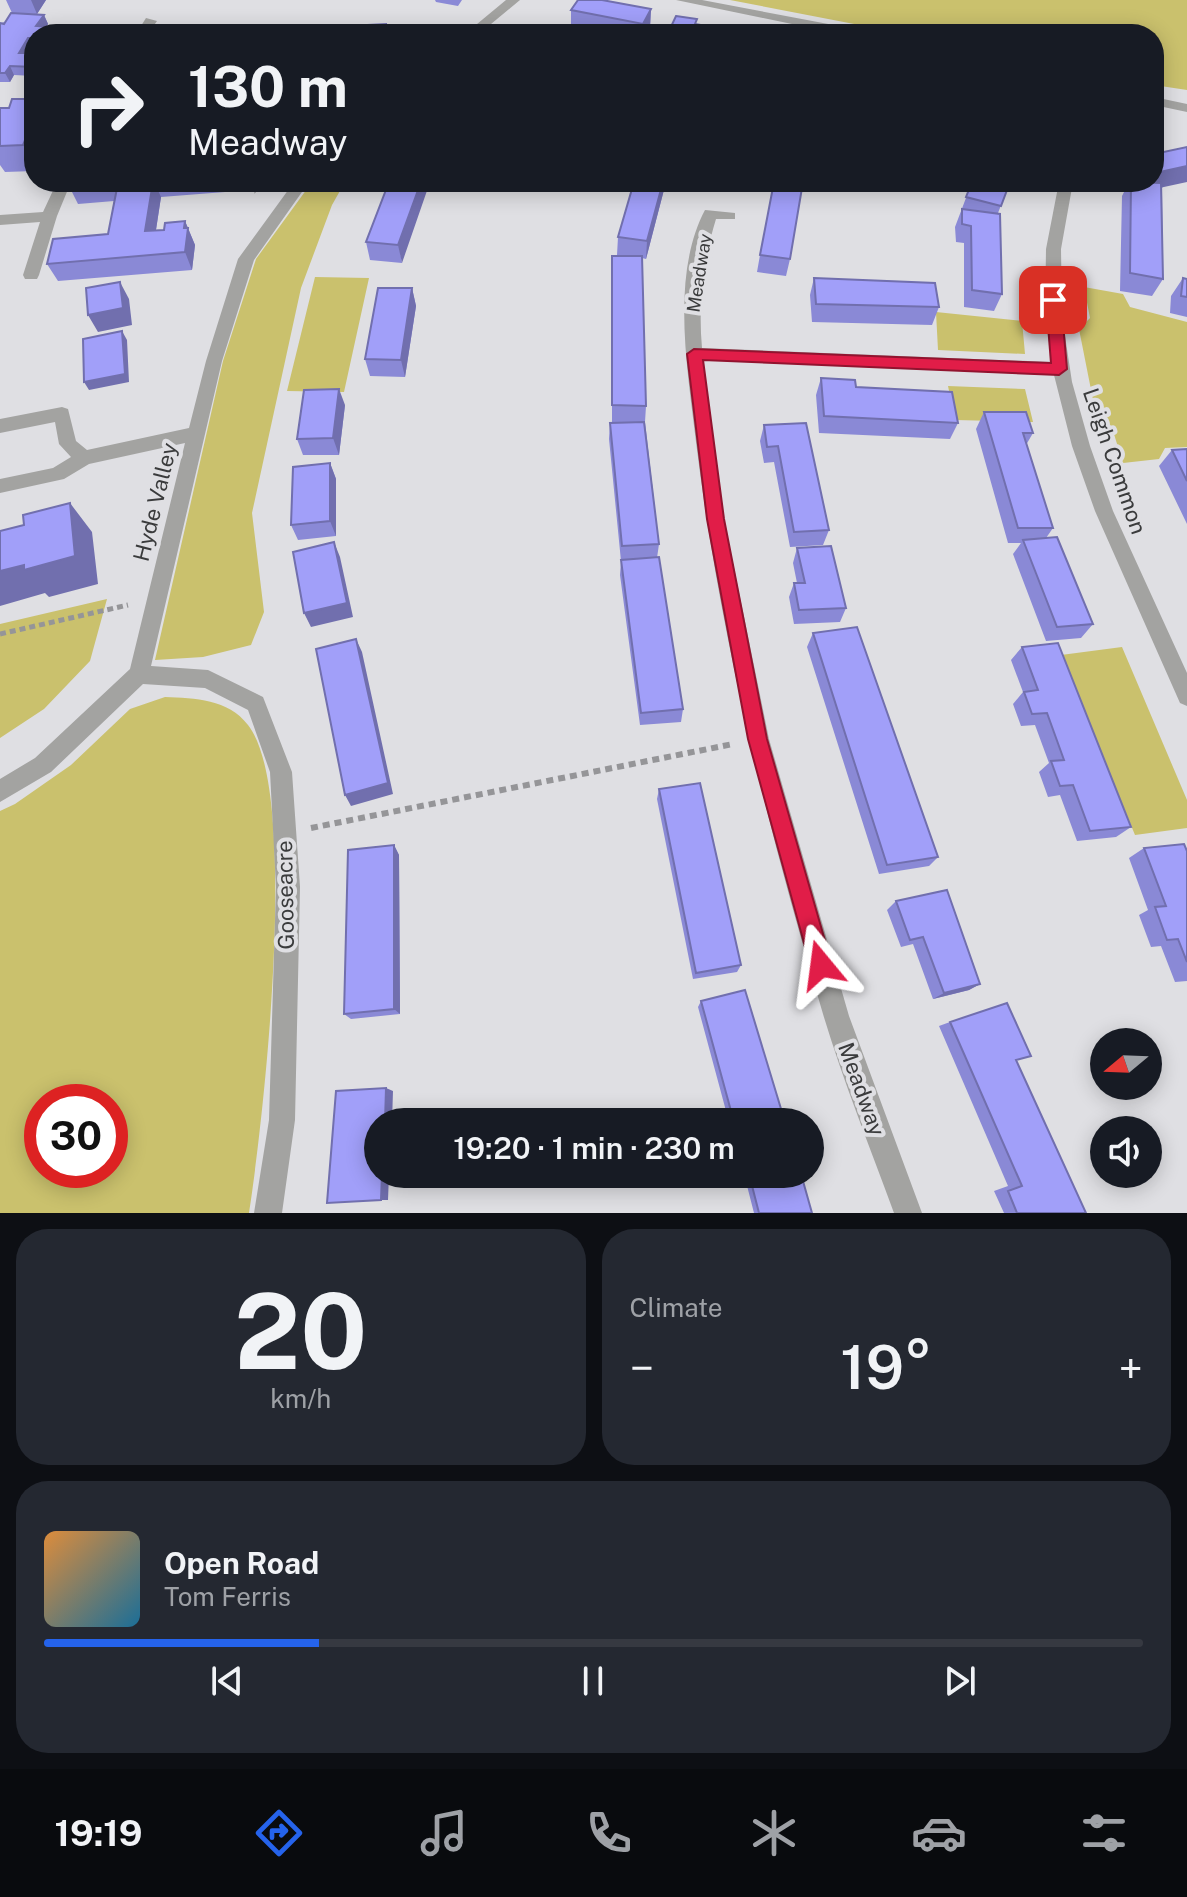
<!DOCTYPE html>
<meta charset="utf-8">
<style>
body{margin:0;font-family:"Public Sans",sans-serif;background:#242831;color:#f1f3f6;height:100vh;display:flex;flex-direction:column;font-size:30px;white-space:nowrap}
*{box-sizing:border-box;margin:0}
p{font-size:26px;color:#9ea1a6}
.icon{flex:none;width:44px;height:44px;fill:none;stroke:currentColor;stroke-width:2;stroke-linecap:round;stroke-linejoin:round}
.map{position:relative;height:1213px;overflow:hidden}
.panel{display:flex;flex-direction:column;gap:16px;padding:16px;background:#0d0f14;flex:1}
.panel>*{flex:none}
.guide{position:absolute;left:24px;top:24px;width:1140px;height:168px;border-radius:32px;box-shadow:0 4px 20px #0003;background:#171b24;color:#f1f3f6;overflow:hidden}
.needle{width:52px;rotate:251deg}
.buttons{position:absolute;left:1090px;top:1028px;display:grid;gap:16px}
.buttons a{display:grid;place-items:center;width:72px;height:72px;border-radius:50%;background:#171b24;box-shadow:0 4px 20px #0003;font-size:40px}
.speed{position:absolute;left:24px;top:1084px;display:flex;gap:16px;font-size:40px;font-weight:700;text-align:center}
.speed>*{display:grid;place-content:center;width:104px;height:104px;border-radius:50%;background:#171b24;box-shadow:0 4px 20px #0003;line-height:1}
.speed .limit{border:12px solid #d22;background:#fff;color:#111}
.pin{position:absolute;display:grid;place-items:center;width:68px;height:68px;color:#fff;margin:-34px;border-radius:16px;box-shadow:0 4px 12px #0006}
.me{position:absolute;width:88px;margin:-44px;rotate:344deg;stroke-linejoin:round;filter:drop-shadow(0 0 6px #0008)}
.turn{display:flex;align-items:center;gap:28px;height:168px;padding:0 32px;font-size:36px}
.turn .icon{width:104px;height:104px;stroke-width:2.5}
.turn b{display:block;font-size:56px;line-height:68px}
.big{font-size:60px;font-weight:600;line-height:1.1}
.panel .card{flex:1;display:flex;flex-direction:column;justify-content:center;gap:12px;min-width:0;padding:0 28px;border-radius:32px;background:#242831}
.panel .dial{align-items:center;gap:0}
.dial b{font-size:104px;line-height:1}
.song{display:flex;align-items:center;gap:24px}
.cover{width:96px;height:96px;border-radius:12px;background:linear-gradient(135deg,hsl(30 70% 55%),hsl(200 70% 35%))}
.played{height:8px;border-radius:4px;background:linear-gradient(90deg,#2563eb 25%,#363941 25%)}
.keys{display:flex;justify-content:space-around;direction:ltr}
.heat{display:flex;justify-content:space-between;align-items:center;font-size:44px;direction:ltr}
.panel .tiles{flex:1;display:grid;gap:16px;grid-template-columns:1fr 1fr}
.card:last-child{grid-column:span 2}
.trip{position:absolute;left:364px;top:1108px;width:460px;height:80px;border-radius:40px;background:#171b24;box-shadow:0 4px 20px #0003;font-weight:600;line-height:80px;text-align:center}
.dock{display:flex;height:128px;justify-content:space-around;align-items:center;background:#090b0e;color:#9ea1a6}
.dock .icon{width:56px;height:56px}
.dock .current{color:#2563eb}
.dock b{font-size:36px;color:#f1f3f6}
.map>svg:first-child{display:block}
.green{fill:#cac16d;fill-rule:evenodd}
.lines{fill:none;stroke-linecap:round;stroke-linejoin:round}
.path-far2{stroke:#959598;stroke-width:4;stroke-dasharray:4 3;stroke-linecap:butt}
.path-far1{stroke:#959598;stroke-width:5;stroke-dasharray:6 4;stroke-linecap:butt}
.path{stroke:#959598;stroke-width:6;stroke-dasharray:7 5;stroke-linecap:butt}
.minor{fill:#a3a3a1;fill-rule:evenodd}
.wall{fill:#8a89d6}
.shaded-wall{fill:#716fae}
.building{fill:#a19ff9;stroke:#716fae;stroke-width:2}
.route{fill:#e11d48;stroke:#92132f;stroke-width:2}
.labels{text-anchor:middle;dominant-baseline:central;stroke-width:8;stroke-linejoin:round;paint-order:stroke}
.far-street-label{font-size:18px;fill:#3a3b3c;stroke:#dfdfe3}
.street-label{font-size:22px;fill:#3a3b3c;stroke:#dfdfe3}
</style>
<div class="map">
<svg width="1187" height="1213" viewBox="0 0 1187 1213">
<rect width="100%" height="100%" fill="#dfdfe3"/>
<path class="green" d="M730,0H1187V90L1154,85V34H906Z
M312,182H345L332,205L301,288L252,513L264,612L251,645L203,657L155,660L223,361L256,259Z
M315,277L369,278L344,392L287,391Z
M1084,287L1123,294L1130,307L1187,322V447L1165,448L1159,459L1123,463L1113,431L1096,415L1079,329L1090,318Z
M936,312L1022,321L1025,354L938,350Z
M948,386L1025,389L1033,422L955,420Z
M107,599L90,661L44,709L0,738V624Z
M1122,647L1187,800V828L1135,835L1061,655Z
M165,697C195,698 228,699 248,725C301,792 263,1123 249,1213H0V811L15,804L71,765L130,709ZM42,1102H110V1170H42Z"/>
<g class="lines">
<path class="path-far2" d="M245,182L256,192"/>
<path class="path-far1" d="M0,634L128,605"/>
<path class="path" d="M311,828L733,744"/>
<path class="minor" d="M506,0H520L479,34H465Z
M676,0H702L860,30L866,34H840Z
M146,18L157,21L148,34H136Z
M1154,97L1187,104V112L1154,105Z
M57,182H71L57,216L39,275L37,279H25L23,275L40,222L0,225V215L43,212Z
M294,182H309L254,260L222,361L151,666L208,670L263,697L292,772L300,887L295,1120L282,1213H254L269,1120L276,887L270,772L248,710L205,688L143,684L51,772L0,802V779L35,758L130,669L185,443L89,464L64,479L0,493V479L53,468L71,457L59,444L55,422L0,433V419L62,407L68,409L76,441L87,450L189,428L206,361L238,259Z
M1059,182H1073L1061,249L1062,316L1072,382L1090,446L1113,511L1187,673V706L1180,703L1095,511L1072,446L1054,375L703,360L724,519L769,739L849,1016L922,1213H894C870,1147 843,1081 823,1014C767,826 720,636 696,442C688,371 670,276 705,210L735,213V219H716C703,261 698,304 702,348L1052,362L1045,316L1046,249Z"/>
</g>
<path class="wall" d="M6,0H46L37,14L12,13Z
M435,0H462L458,6L436,2Z
M651,9L650,27L647,34H600L571,28V10Z
M44,15L48,24L46,27L34,34V47L29,53H34V76L14,75L10,82H0V23Z
M34,99V171L5,172L0,165V108H9Z
M1187,147L1162,188L1163,279L1152,296L1120,291L1122,196L1129,182H1154V154Z
M70,182H226L225,192L161,197L156,230H164L185,221L195,245L192,270L58,281L47,264L108,234L114,201L78,204L69,186Z
M389,182L402,263L370,260L366,242Z
M666,182L646,259L642,258L646,406L645,422L659,544L657,558L683,709L681,722L640,725L620,575L621,561L609,439L610,423L638,422H612V256H628L617,255L618,237Z
M972,182H1010L998,213L1002,294L994,311L964,307V243L956,242L955,227Z
M760,255L790,259L786,276L757,272Z
M814,278L939,307L932,325L812,322L810,295Z
M1183,278L1187,279V317L1170,313L1171,296Z
M412,288L416,306L405,377L370,376L365,359Z
M821,378L856,387L958,423L950,439L819,433L816,395Z
M345,405L339,455H303L297,439Z
M984,412L1033,433L1026,445L1053,528L1046,538L1093,624L1081,638L1046,641L1013,554L1021,543H1008L976,429Z
M806,423L829,530L823,545L790,547L774,462L764,463L760,441L764,425Z
M1187,449V524L1159,466L1172,450Z
M330,463L336,479V536L298,540L291,525Z
M797,548L846,608L840,622L794,624L789,597L794,583H797L793,563Z
M813,633L938,857L929,866L879,874L807,647Z
M1022,647L1131,827L1116,837L1077,841L1060,795L1048,797L1039,772L1049,763L1035,725L1021,726L1013,704L1023,692L1011,660Z
M659,789L741,965L737,972L693,979L657,799Z
M394,845L399,855L400,1014L351,1019L344,1014Z
M1144,848L1187,851V981L1175,982L1161,946L1151,947L1139,915L1148,910L1129,858Z
M896,901L980,984L969,990L933,999L913,944L901,947L887,910Z
M701,1001L785,1122H729L698,1007Z
M950,1022L1016,1060L1086,1213H1004L994,1191L1008,1186L939,1026Z
M744,1174H801L812,1213H754Z"/>
<path class="shaded-wall" d="M31,0H46L37,14Z
M651,9L650,27L647,34H642L643,24Z
M44,15L48,24L42,34L36,26Z
M49,27L52,34H44Z
M28,38L33,47L23,62L19,53Z
M10,66L14,75L10,82L5,73Z
M34,117V164L23,145Z
M1187,166V182L1150,190L1160,172Z
M153,182H154L161,197L153,249L145,231Z
M221,182H226L225,192Z
M421,182H430L402,263L398,245Z
M663,182H666L646,259L647,241Z
M185,221L195,245L192,270L185,252L184,228Z
M120,282L129,299L132,325L98,332L88,315Z
M412,288L416,306L405,377L401,360Z
M122,331L127,340L129,382L89,390L84,382Z
M339,389L345,405L339,455L333,438Z
M330,463L336,479V536L330,521Z
M70,503L92,532L98,584L49,597L45,593L0,606V571Z
M334,542L340,557L353,617L311,627L304,613Z
M356,639L362,652L393,794L351,806L345,795Z
M394,845L399,855L400,1014L394,1009Z
M980,984L969,990L933,999L944,993Z
M386,1088L393,1091L392,1122H385Z
M382,1174H389L388,1200H381Z"/>
<path class="building" d="M578,0H602L651,9L643,24L571,10Z
M11,13L44,15L36,26L49,27L44,34H34V38H28L19,53H34V67L10,66L5,73H0V23L4,24Z
M676,16L697,19L695,24L753,34H675L668,33Z
M386,24L385,34H327L328,27Z
M535,30L548,34H530Z
M12,99H34V117L23,145L0,146V108H9Z
M1187,147V166L1160,172L1154,166V154Z
M70,182H153L145,231L164,230L165,223L185,221L184,228H188L185,252L47,264L53,239L108,234L118,183L69,186Z
M389,182H421L398,245L366,242Z
M634,182H663L647,241L618,237Z
M774,182H803L790,259L760,255Z
M972,182H1010L1001,206L966,197Z
M1131,182L1161,183L1163,279L1130,273Z
M962,209L1000,214L1002,294L972,290L971,226L962,224Z
M612,256H642L646,406L612,405Z
M814,278L935,283L939,307L816,304Z
M1183,278L1187,279V297L1181,296Z
M120,282L123,308L88,315L86,288Z
M378,288H412L401,360L365,359Z
M122,331L125,374L84,382L83,339Z
M821,378L855,380L856,387L952,392L958,423L824,416Z
M339,389L333,438L297,439L304,390Z
M984,412H1026L1033,433H1023L1053,528H1018Z
M644,422L659,544L622,546L610,423Z
M806,423L829,530L794,532L778,446L767,447L764,425Z
M1187,449V481L1172,450Z
M330,463V521L291,525L293,467Z
M70,503L75,556L24,570V565L0,571V531L24,525L23,515Z
M1057,537L1093,624L1057,627L1023,540Z
M334,542L347,603L304,613L293,552Z
M831,546L846,608L799,610L794,583H805L797,548Z
M659,557L683,709L641,713L621,560Z
M857,627L938,857L887,865L813,633Z
M356,639L388,783L345,795L316,649Z
M1058,643L1131,827L1090,831L1073,785L1060,786L1051,761L1064,760L1047,713L1032,714L1024,692L1038,690L1022,647Z
M700,783L741,965L696,973L659,789Z
M1184,844L1187,851V962L1178,939L1167,940L1155,907L1166,906L1144,848Z
M394,845V1009L344,1014L348,850Z
M947,890L980,984L944,993L923,937L910,940L896,901Z
M745,990L785,1122H734L701,1001Z
M1007,1003L1031,1056L1016,1060L1086,1213H1017L1008,1191L1022,1186L950,1022Z
M386,1088L385,1122H378V1174H382L381,1200L327,1203L336,1091Z
M749,1174H801L812,1213H759Z"/>
<path class="route" d="M1053,295L1061,300L1067,369L1059,375L703,360L724,519L767,739L832,965L829,973L821,976L813,973L810,965L748,739L707,519L687,354L694,349L1051,363L1046,300Z"/>
<g class="labels">
<g class="far-street-label">
<text transform="translate(699 273) rotate(-81)">Meadway</text>
</g>
<g class="street-label">
<text transform="translate(1115 461) rotate(71)">Leigh Common</text>
<text transform="translate(155 502) rotate(-76)">Hyde Valley</text>
<text transform="translate(285 895) rotate(-91)">Gooseacre</text>
<text transform="translate(862 1089) rotate(70)">Meadway</text>
</g>
</g>
</svg>
<div class="buttons">
<a><svg class="needle" viewBox="-14 -14 28 28"><path d="M0-13l5 13h-10z" fill="#e53935"/><path d="M0 13l5-13h-10z" fill="#9ea1a6"/></svg></a>
<a><svg class="icon" aria-label="sound" viewBox="0 0 24 24"><path d="M4 9h4l5-4v14l-5-4H4zM17 9q2 3 0 6"/></svg></a>
</div>
<div class="speed"><div class="limit">30</div></div>
<div class="pin" style="left:1053px;top:300px;background:#d93025"><svg class="icon" aria-label="arrive" viewBox="0 0 24 24"><path d="M6 21V4h12l-3 4 3 4H6"/></svg></div>
<svg class="me" style="left:821px;top:965px" viewBox="-20 -20 40 40"><path d="M0-17L14 15 0 8-14 15z" fill="#e11d48" stroke="#fff" stroke-width="4"/></svg>
<div class="trip">19:20 · 1 min · 230 m</div>
<div class="guide">
<div class="turn"><svg class="icon" aria-label="right" viewBox="0 0 24 24"><path d="M7 20v-9h11M14 6l5 5-5 5"/></svg><div><b>130 m</b>Meadway</div></div>
</div>
</div>
<section class="panel">
<div class="tiles">
<div class="card dial"><b>20</b><p>km/h</p></div>
<div class="card"><p>Climate</p>
<div class="heat"><a>−</a><b class="big">19°</b><a>+</a></div>
</div>
<div class="card">
<div class="song"><i class="cover"></i><div><b>Open Road</b><p>Tom Ferris</p></div></div>
<div class="played"></div>
<div class="keys"><svg class="icon" aria-label="previous" viewBox="0 0 24 24"><path d="M18 5L8 12l10 7zM5 5v14"/></svg><svg class="icon" aria-label="pause" viewBox="0 0 24 24"><path d="M8 5v14M16 5v14"/></svg><svg class="icon" aria-label="next" viewBox="0 0 24 24"><path d="M6 5l10 7-10 7zM19 5v14"/></svg></div>
</div>
</div>
</section>
<nav class="dock">
<b>19:19</b>
<svg class="icon current" aria-label="directions" viewBox="0 0 24 24"><path d="M12 3l9 9-9 9-9-9zM9 14v-3h6M13 9l2 2-2 2"/></svg>
<svg class="icon" aria-label="music" viewBox="0 0 24 24"><path d="M9 18V5l10-2v13"/><circle cx="6" cy="18" r="3"/><circle cx="16" cy="16" r="3"/></svg>
<svg class="icon" aria-label="phone" viewBox="0 0 24 24"><path d="M5 4h4l2 5-3 2q2 4 5 5l2-3 5 2v4C11 20 4 13 5 4z"/></svg>
<svg class="icon" aria-label="climate" viewBox="0 0 24 24"><path d="M12 3v18M4 7l16 10M4 17L20 7"/></svg>
<svg class="icon" aria-label="car" viewBox="0 0 24 24"><path d="M5 17H2v-5l4-1 3-4h7l3 4 3 1v5h-3M9 17h6M6 11h13"/><circle cx="7" cy="17" r="2"/><circle cx="17" cy="17" r="2"/></svg>
<svg class="icon" aria-label="filters" viewBox="0 0 24 24"><path d="M4 7h16M4 17h16"/><circle cx="9" cy="7" r="2"/><circle cx="15" cy="17" r="2"/></svg>
</nav>
